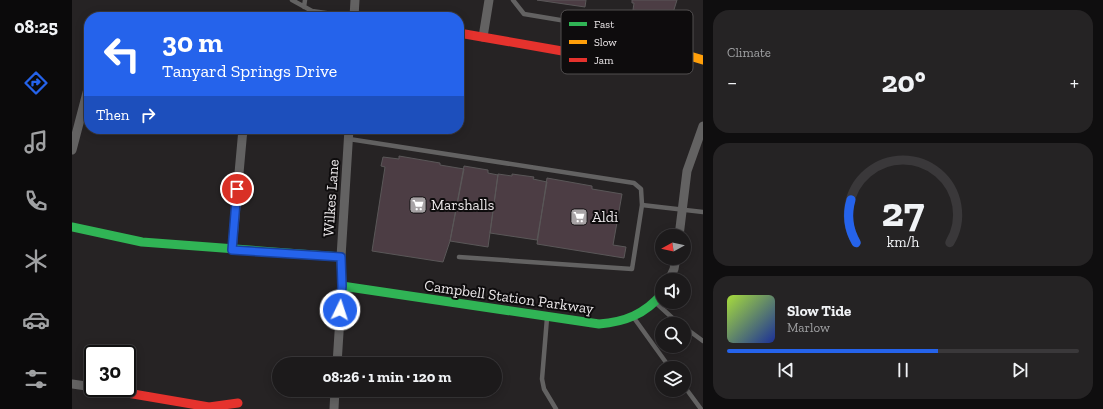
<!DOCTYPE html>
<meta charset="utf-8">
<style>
body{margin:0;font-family:"Zilla Slab",serif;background:#252324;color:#f1f3f6;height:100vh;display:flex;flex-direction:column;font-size:15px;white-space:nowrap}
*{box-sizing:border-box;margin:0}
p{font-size:13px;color:#a0a1a3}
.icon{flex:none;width:22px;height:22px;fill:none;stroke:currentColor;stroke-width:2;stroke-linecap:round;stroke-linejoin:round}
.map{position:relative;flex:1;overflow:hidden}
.drawer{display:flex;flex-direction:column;gap:10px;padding:10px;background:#0f0e0f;width:400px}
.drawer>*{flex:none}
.guide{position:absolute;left:12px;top:12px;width:380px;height:122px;border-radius:16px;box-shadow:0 2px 10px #0003,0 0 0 1px #3a383a;background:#2563eb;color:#fff;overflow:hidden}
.needle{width:26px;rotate:262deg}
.controls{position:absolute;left:583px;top:229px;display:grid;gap:8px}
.controls a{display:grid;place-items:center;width:36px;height:36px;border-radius:50%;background:#1c1a1b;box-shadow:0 2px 10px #0003,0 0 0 1px #3a383a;font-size:20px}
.speed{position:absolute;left:12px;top:345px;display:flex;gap:8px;font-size:20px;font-weight:700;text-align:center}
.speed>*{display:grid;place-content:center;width:52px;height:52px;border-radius:50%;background:#1c1a1b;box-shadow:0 2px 10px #0003,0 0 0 1px #3a383a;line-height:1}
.speed .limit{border:2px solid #111;border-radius:6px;background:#fff;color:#111}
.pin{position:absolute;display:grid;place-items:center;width:34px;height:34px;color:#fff;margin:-17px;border:2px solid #fff;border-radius:50%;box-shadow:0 1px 4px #0007}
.me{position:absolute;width:44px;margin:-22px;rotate:4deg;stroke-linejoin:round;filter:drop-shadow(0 0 3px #0008)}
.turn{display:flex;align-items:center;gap:14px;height:84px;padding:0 12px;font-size:18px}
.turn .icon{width:52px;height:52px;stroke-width:2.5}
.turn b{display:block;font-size:28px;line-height:34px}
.then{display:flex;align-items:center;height:38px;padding:0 12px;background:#0003;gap:8px;font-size:15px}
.big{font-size:30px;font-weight:700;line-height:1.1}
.drawer .tile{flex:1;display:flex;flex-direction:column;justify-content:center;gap:6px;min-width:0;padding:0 14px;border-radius:16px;background:#252324}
.drawer .dial{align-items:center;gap:0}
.dial svg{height:104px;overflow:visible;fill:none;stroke:#3a383a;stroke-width:7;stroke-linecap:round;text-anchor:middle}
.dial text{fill:#f1f3f6;stroke:none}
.song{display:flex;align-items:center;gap:12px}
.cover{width:48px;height:48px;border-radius:6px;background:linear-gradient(135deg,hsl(80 70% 55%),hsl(230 70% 35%))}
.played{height:4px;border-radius:2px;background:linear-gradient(90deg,#2563eb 60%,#3a383a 60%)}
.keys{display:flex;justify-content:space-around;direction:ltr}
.heat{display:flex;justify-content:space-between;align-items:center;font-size:22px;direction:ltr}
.trip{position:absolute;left:200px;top:357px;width:230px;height:40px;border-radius:20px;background:#1c1a1b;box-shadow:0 2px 10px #0003,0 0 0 1px #3a383a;font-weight:700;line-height:40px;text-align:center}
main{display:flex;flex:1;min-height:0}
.menu{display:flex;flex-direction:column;width:72px;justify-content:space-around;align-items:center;background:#0b0a0b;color:#a0a1a3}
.menu .icon{width:28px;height:28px}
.menu .on{color:#2563eb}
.menu b{font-size:18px;color:#f1f3f6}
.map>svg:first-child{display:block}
.building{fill:#4c3d44;stroke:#5a5758}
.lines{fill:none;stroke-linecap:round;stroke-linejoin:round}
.lane{stroke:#636262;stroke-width:4.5}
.street{stroke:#636262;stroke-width:9}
.fast{stroke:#30b455;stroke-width:9}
.slow{stroke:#ff9f0a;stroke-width:9}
.jam{stroke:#e5322d;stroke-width:9}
.route-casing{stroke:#184099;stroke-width:10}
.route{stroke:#2563eb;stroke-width:7}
.labels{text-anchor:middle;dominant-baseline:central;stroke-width:4;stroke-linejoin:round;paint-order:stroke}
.street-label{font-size:15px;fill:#ece8ea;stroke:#0e0c0d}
.poi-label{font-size:15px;fill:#ece8ea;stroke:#0e0c0d;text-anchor:start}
.key{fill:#0e0c0d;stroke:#514e4f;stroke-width:1}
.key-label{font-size:11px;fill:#ece8ea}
</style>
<main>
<nav class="menu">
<b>08:25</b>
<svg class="icon on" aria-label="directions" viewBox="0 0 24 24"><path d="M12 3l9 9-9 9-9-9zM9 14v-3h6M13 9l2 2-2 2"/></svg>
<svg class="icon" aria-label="music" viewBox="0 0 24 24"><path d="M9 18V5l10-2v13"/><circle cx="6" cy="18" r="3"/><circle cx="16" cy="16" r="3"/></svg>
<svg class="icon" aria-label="phone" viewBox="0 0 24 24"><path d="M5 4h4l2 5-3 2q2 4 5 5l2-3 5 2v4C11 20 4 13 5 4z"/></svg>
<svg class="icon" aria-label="climate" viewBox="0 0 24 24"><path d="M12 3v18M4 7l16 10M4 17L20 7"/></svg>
<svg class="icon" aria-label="car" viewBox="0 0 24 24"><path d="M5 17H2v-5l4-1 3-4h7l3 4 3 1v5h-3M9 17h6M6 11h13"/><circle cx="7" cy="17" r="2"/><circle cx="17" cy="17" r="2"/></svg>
<svg class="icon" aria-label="filters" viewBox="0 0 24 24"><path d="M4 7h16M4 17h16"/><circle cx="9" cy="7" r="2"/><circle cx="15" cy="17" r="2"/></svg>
</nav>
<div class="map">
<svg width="631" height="409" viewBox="0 0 631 409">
<rect width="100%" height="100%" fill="#262324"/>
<path class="building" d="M465,0H514L513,7Z
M560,0H605L600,16L581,13L578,33L565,31L568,11L561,10L562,3H560Z
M327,156L368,163V165L392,169L378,241L371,262L300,251L313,167L309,166L311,157L327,159Z
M392,166L416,170V173L426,175L416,247L378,241Z
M426,174L440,176V174L462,177L461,179L475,182L465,240L418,233Z
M475,178L520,186V189L550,194L541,245L554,247L552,258L465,244Z"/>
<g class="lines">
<path class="lane" d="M220,0L240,11L281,17
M441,0L452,14L518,25
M232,7L233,0
M277,139L562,183L569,189L570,205L560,269L387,257
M570,205L631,212
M583,302L607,324
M475,318L470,379L472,389L484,409
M562,318L598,368
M612,327L631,341
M612,386L629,409"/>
<path class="street" d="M282,17L283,0
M411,37L417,0
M0,150L17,85
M607,236L615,171L631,126
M160,250L171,129
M597,280L602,269L604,258
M265,364L270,286L269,257L277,129
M0,384L21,387
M262,409L263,390"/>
<path class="fast" d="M0,227L70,242L269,257
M270,286L527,324C553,322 573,314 590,294"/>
<path class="slow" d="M561,61L581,56L611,54L631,60"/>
<path class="jam" d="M387,33L513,55L561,61
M26,388L137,407L166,403"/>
</g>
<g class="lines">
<g class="route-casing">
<path id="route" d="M165,189L160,250L269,257L270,286L268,310"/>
</g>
<use href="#route" class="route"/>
</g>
<defs>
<g id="supermarket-square" transform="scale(0.9)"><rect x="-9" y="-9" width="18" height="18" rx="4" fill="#a7a3a5" stroke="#0e0c0d"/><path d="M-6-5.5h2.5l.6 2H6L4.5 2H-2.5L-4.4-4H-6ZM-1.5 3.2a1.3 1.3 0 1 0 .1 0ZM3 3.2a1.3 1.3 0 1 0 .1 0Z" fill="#fff"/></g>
</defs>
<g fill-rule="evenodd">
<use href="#supermarket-square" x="346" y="205"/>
<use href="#supermarket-square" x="507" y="217"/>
</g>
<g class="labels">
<g class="street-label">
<text transform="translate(259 198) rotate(-86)">Wilkes Lane</text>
<text transform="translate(437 297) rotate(8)">Campbell Station Parkway</text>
</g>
<g class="poi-label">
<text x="359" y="205">Marshalls</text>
<text x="520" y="217">Aldi</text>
</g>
</g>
<rect x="489" y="10" width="132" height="64" rx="6" class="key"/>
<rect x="497" y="22" width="18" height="4" fill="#30b455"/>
<rect x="497" y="40" width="18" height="4" fill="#ff9f0a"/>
<rect x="497" y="58" width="18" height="4" fill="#e5322d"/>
<g class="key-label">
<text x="522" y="28">Fast</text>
<text x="522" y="46">Slow</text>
<text x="522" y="64">Jam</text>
</g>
</svg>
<div class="controls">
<a><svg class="needle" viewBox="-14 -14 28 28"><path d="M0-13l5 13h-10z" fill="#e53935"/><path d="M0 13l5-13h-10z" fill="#a0a1a3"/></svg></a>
<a><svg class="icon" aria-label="sound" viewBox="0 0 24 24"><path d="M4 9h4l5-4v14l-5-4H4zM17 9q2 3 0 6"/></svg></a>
<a><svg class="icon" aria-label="search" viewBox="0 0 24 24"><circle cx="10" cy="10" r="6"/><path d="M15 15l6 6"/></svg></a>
<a><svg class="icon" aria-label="layers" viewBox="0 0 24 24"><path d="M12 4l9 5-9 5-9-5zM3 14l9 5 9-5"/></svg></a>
</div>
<div class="speed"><div class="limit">30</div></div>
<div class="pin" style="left:165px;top:189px;background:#d93025"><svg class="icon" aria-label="arrive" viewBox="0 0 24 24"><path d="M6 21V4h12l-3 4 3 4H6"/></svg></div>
<svg class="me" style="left:268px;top:310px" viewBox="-20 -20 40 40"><circle r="17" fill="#2563eb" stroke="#fff" stroke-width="3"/><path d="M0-11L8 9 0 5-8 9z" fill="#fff"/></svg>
<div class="trip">08:26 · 1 min · 120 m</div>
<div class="guide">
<div class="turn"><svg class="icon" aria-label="left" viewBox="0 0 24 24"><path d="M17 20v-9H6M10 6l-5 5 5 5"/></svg><div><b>30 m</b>Tanyard Springs Drive</div></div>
<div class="then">Then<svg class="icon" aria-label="right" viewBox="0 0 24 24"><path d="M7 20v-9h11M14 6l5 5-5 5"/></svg></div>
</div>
</div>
<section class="drawer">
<div class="tile"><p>Climate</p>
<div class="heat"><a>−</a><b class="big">20°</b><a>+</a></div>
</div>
<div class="tile dial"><svg viewBox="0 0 100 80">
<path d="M14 69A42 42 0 1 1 86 69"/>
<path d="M14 69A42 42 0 0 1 10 36" stroke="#2563eb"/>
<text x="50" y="56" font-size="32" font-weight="700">27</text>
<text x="50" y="72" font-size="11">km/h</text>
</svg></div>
<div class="tile">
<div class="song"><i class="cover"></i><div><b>Slow Tide</b><p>Marlow</p></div></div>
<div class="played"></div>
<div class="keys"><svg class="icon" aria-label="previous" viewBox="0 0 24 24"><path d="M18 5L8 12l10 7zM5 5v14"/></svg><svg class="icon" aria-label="pause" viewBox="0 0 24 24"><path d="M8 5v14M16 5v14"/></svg><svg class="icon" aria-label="next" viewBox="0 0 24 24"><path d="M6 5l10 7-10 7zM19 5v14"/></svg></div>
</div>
</section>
</main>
